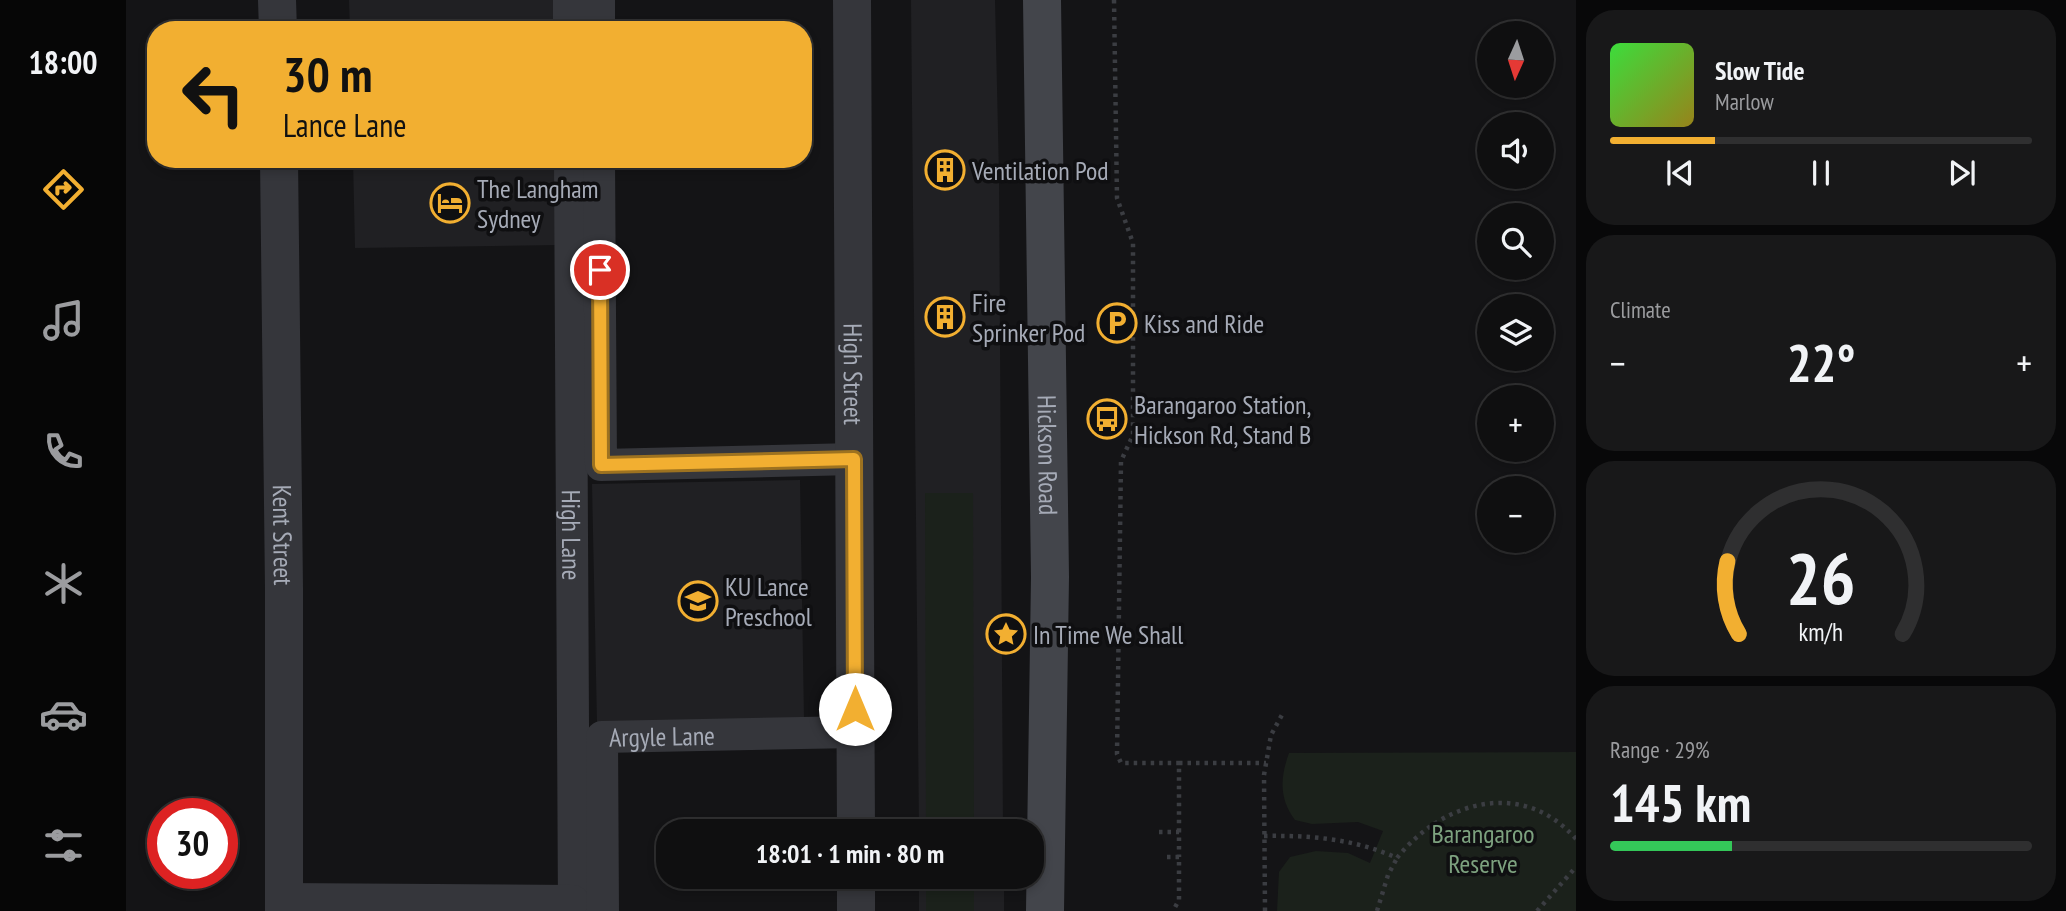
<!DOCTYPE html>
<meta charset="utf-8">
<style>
body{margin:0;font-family:"PT Sans Narrow",sans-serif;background:#181819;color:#f1f3f6;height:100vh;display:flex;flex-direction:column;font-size:26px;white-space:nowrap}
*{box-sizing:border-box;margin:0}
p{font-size:23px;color:#9b9c9f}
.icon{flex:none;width:38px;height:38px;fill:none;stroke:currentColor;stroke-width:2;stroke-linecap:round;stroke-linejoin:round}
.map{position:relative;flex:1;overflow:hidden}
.sheet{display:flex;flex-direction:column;gap:10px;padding:10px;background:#080809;width:490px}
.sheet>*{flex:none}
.guide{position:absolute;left:21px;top:21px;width:665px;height:147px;border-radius:28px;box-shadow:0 4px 10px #0003,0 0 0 2px #2f2f30;background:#f2af31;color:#111;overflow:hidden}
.needle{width:46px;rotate:183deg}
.buttons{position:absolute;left:1351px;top:21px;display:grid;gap:14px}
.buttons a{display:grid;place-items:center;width:77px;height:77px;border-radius:50%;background:#0f0f10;box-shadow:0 4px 10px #0003,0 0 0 2px #2f2f30;font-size:35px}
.speed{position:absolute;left:21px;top:798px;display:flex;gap:14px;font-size:35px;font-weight:700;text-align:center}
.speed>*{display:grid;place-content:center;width:91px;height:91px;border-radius:50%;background:#0f0f10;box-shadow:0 4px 10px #0003,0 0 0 2px #2f2f30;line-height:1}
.speed .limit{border:10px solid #d22;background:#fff;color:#111}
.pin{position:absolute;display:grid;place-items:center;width:60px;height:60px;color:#fff;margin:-30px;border:4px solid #fff;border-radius:50%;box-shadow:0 2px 7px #0007}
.me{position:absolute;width:77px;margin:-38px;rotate:0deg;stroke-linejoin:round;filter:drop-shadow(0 0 5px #0008)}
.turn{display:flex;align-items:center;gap:24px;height:147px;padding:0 21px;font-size:32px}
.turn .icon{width:91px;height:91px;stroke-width:2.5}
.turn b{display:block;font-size:49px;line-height:60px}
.big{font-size:52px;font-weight:700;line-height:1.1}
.sheet .tile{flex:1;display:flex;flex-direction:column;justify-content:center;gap:10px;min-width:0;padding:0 24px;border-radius:28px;background:#181819}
.sheet .dial{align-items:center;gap:0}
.dial svg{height:182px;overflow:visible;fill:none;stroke:#2f2f30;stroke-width:7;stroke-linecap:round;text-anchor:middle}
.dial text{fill:#f1f3f6;stroke:none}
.song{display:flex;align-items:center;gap:21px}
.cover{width:84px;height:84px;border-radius:10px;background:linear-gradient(135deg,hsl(120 70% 55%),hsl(50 70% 35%))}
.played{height:7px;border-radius:4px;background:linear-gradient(90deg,#f2af31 25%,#2f2f30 25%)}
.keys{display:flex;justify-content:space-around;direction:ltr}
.heat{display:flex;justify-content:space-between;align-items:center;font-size:38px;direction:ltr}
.charge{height:10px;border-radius:5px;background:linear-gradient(90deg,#34c759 29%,#2f2f30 0)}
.trip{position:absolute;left:530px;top:819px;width:388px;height:70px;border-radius:28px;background:#0f0f10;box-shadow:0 4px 10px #0003,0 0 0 2px #2f2f30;font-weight:700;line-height:70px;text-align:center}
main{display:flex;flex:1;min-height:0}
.menu{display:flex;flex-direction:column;width:126px;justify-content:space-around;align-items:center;background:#060606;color:#9b9c9f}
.menu .icon{width:49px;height:49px}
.menu .on{color:#f2af31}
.menu b{font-size:32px;color:#f1f3f6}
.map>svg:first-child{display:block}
.built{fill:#202023}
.green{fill:#1b211b}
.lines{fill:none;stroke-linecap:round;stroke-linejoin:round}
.path{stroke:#3b3d42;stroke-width:4.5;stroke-dasharray:3.5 5;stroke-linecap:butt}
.lane{stroke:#35363b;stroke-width:32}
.street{stroke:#35363b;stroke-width:38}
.secondary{stroke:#43454b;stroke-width:38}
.route-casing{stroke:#9d7220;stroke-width:18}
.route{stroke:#f2af31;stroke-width:12}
.labels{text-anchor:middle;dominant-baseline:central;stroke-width:7;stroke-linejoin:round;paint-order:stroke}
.poi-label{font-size:26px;fill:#a6abb7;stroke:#0f0f11;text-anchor:start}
.street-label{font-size:26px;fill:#a6abb7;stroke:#0f0f11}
.park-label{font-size:26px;fill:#7da27f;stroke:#0f0f11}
</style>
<main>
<nav class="menu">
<b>18:00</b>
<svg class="icon on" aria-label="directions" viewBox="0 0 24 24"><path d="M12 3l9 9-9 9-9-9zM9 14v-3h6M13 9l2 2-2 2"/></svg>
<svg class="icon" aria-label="music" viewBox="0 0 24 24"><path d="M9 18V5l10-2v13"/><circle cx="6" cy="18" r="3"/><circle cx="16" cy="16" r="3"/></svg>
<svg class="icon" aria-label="phone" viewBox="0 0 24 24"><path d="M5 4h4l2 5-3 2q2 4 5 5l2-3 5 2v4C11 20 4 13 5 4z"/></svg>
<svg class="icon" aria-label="climate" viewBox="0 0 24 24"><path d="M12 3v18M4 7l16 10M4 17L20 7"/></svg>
<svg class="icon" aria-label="car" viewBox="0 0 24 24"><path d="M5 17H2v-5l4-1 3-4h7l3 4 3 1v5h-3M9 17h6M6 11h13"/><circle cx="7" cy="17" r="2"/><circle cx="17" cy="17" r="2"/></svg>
<svg class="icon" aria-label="filters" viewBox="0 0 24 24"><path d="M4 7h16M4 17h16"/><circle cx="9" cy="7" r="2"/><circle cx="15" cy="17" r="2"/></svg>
</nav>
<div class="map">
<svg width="1450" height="911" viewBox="0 0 1450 911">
<rect width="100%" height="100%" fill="#141416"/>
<path class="built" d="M223,0H428L429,30H224Z
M785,0H869L873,175L877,831H793Z
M227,159H431L432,245L229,248Z
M674,480L678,719L471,723L466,484Z
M793,877H878V911H793Z"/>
<path class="green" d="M799,493H847L848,831H800Z
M1450,752V911H1151L1153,872L1164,857L1190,851L1222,853L1244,863L1257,831L1232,822L1186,824L1169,820C1153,799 1154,778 1163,753Z
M800,877H848V911H800Z"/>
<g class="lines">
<path class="path" d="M988,0L991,198L1007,243V435L995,461L991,754L995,763H1053V832
M1053,763H1140
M1033,832H1053V857
M1138,836C1184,835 1229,839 1271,858C1316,801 1397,778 1450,839
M1041,857H1053V900L1047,911
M1139,911L1138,775L1145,735L1157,713
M1251,911L1262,875L1271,858
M1411,911L1450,867"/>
<g class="lane">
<path d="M443,0V30"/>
<path d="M473,0V30"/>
<path id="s1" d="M444,159L448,911"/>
<path d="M473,159L475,465L728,459"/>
<path d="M158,899L447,901"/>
<path id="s2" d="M477,911L476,737L729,732"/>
</g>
<g class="street">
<path d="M151,0L152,30"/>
<path id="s3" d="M726,0L730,831"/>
<path id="s4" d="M153,159L158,589V911"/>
<path d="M730,877V911"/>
</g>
<path class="secondary" id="s5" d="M916,0L924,577L919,911"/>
</g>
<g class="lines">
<g class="route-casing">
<path id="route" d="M474,270L475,465L728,459L729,709"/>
</g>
<use href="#route" class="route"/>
</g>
<defs>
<g id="building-ring" transform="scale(2.0125)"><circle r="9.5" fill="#0f0f11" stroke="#f2af31" stroke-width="1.5"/><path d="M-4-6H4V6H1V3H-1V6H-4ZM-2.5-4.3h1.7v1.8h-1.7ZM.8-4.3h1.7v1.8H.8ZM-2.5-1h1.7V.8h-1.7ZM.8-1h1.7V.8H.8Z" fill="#f2af31"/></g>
<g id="hotel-ring" transform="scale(2.0125)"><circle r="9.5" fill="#0f0f11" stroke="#f2af31" stroke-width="1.5"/><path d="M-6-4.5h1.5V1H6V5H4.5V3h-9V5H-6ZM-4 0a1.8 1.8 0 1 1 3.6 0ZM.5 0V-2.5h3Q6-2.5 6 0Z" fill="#f2af31"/></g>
<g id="parking-ring" transform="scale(2.0125)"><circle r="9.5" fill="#0f0f11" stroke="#f2af31" stroke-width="1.5"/><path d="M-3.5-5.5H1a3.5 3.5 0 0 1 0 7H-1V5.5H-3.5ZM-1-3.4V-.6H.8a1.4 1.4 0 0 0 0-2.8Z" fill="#f2af31"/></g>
<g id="bus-ring" transform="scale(2.0125)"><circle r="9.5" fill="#0f0f11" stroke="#f2af31" stroke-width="1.5"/><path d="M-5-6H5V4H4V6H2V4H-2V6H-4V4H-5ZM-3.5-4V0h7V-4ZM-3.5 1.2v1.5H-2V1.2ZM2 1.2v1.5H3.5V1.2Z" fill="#f2af31"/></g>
<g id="school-ring" transform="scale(2.0125)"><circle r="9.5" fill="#0f0f11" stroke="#f2af31" stroke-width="1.5"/><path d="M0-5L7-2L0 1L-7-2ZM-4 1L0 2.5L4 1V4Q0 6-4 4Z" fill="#f2af31"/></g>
<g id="sight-ring" transform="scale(2.0125)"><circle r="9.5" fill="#0f0f11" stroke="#f2af31" stroke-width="1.5"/><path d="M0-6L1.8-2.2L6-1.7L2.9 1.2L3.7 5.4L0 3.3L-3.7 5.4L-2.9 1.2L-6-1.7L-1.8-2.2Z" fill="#f2af31"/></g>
</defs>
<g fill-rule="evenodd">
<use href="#building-ring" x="819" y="170"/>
<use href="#hotel-ring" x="324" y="203"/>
<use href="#building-ring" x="819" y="317"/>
<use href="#parking-ring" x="991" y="323"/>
<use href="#bus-ring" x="981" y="419"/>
<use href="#school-ring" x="572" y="601"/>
<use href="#sight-ring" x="880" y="634"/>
</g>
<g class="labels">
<g class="poi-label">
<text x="846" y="170">Ventilation Pod</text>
<text x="351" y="188">The Langham<tspan x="351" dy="30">Sydney</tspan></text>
<text x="846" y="302">Fire<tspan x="846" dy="30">Sprinker Pod</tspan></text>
<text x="1018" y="323">Kiss and Ride</text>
<text x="1008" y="404">Barangaroo Station,<tspan x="1008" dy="30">Hickson Rd, Stand B</tspan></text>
<text x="599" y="586">KU Lance<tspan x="599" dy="30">Preschool</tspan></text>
<text x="907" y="634">In Time We Shall</text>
</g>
<g class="street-label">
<text stroke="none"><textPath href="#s3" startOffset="374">High Street</textPath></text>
<text stroke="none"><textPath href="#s5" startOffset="455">Hickson Road</textPath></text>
<text stroke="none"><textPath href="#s4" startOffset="376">Kent Street</textPath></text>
<text stroke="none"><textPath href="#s1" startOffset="376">High Lane</textPath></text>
<text stroke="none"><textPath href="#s2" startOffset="234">Argyle Lane</textPath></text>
</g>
<g class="park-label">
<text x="1357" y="833">Barangaroo<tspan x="1357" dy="30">Reserve</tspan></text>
</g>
</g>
</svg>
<div class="buttons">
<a><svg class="needle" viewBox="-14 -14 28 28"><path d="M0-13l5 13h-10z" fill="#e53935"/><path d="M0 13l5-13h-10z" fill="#9b9c9f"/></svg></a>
<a><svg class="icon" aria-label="sound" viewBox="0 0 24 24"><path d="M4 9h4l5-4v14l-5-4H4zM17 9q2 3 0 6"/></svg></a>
<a><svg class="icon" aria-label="search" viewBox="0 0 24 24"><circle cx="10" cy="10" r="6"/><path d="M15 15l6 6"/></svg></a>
<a><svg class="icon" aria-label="layers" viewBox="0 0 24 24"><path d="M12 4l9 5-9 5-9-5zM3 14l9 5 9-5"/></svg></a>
<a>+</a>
<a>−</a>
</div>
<div class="speed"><div class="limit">30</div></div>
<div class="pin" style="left:474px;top:270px;background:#d93025"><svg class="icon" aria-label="arrive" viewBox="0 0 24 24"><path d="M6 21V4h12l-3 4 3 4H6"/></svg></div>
<svg class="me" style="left:729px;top:709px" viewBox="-20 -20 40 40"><circle r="19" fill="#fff"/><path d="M0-13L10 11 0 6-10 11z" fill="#f2af31"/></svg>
<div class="trip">18:01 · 1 min · 80 m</div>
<div class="guide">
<div class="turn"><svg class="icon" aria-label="left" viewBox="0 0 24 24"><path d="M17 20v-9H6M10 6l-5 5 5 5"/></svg><div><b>30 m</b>Lance Lane</div></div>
</div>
</div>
<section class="sheet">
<div class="tile">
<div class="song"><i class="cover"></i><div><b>Slow Tide</b><p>Marlow</p></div></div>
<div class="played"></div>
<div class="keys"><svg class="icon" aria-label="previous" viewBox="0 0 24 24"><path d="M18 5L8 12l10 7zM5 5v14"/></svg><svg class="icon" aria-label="pause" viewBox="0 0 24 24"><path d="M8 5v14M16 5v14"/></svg><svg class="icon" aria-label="next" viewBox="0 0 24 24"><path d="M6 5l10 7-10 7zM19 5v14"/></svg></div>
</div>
<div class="tile"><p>Climate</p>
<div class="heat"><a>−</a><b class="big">22°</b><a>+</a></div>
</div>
<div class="tile dial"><svg viewBox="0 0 100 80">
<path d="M14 69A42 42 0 1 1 86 69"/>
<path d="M14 69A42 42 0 0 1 9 37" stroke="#f2af31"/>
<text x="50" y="56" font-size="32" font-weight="700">26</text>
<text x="50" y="72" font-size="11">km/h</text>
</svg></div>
<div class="tile"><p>Range · 29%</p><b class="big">145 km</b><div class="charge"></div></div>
</section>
</main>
